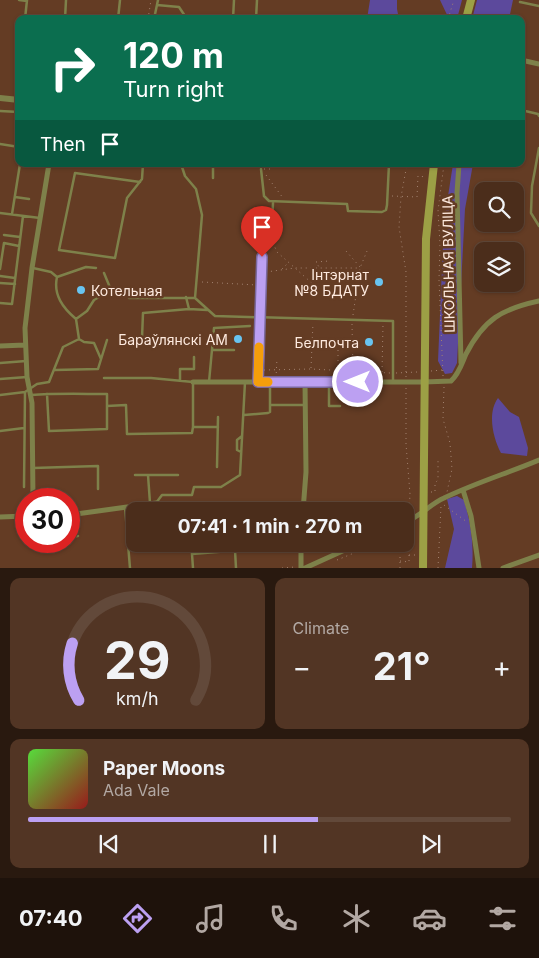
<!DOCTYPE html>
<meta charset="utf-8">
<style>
body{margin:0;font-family:Inter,sans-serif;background:#523524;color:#f1f3f6;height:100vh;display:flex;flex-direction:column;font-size:19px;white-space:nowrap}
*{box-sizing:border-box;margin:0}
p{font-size:16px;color:#b2a8a3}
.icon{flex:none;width:28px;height:28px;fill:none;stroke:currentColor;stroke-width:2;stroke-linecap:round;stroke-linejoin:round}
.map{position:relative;height:568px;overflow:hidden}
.details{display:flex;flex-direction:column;gap:10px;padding:10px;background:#29190f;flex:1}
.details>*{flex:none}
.top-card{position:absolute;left:15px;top:15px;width:510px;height:152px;border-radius:10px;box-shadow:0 1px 4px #0004,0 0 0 1px #62493a;background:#0b6e4f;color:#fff;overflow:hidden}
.fabs{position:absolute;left:474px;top:182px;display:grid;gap:10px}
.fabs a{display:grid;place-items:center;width:50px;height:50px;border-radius:10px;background:#4b2d1b;box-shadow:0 1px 4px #0004,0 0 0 1px #62493a;font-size:25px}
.speed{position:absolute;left:15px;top:488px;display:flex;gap:10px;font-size:25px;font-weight:700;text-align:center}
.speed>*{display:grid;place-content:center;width:65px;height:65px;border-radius:50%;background:#4b2d1b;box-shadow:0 1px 4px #0004,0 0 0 1px #62493a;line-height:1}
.speed .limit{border:8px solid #d22;background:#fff;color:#111}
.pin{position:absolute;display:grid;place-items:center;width:42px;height:42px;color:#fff;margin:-51px -21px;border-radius:50% 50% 50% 0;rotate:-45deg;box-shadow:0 0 5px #0007}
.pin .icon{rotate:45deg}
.me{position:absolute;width:55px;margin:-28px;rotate:270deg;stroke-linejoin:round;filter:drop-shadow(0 0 4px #0008)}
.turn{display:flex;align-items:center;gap:18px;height:105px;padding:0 25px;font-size:22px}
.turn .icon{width:65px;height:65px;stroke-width:2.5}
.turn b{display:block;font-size:35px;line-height:42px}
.then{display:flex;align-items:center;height:48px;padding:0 25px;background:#0003;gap:10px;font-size:19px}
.big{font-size:38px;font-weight:700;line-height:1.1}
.details .card{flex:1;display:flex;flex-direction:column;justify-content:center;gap:8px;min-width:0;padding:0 18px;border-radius:10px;background:#523524}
.details .dial{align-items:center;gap:0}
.dial svg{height:130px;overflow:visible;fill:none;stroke:#62493a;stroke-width:7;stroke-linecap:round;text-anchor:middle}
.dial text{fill:#f1f3f6;stroke:none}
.song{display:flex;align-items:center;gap:15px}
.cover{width:60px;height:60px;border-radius:8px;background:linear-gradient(135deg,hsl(110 70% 55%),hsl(0 70% 35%))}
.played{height:5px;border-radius:2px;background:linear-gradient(90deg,#bca0f2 60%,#62493a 60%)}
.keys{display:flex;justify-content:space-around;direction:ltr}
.heat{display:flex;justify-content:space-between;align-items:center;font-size:28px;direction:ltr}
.details .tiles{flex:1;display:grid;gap:10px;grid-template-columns:1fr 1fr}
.card:last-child{grid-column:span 2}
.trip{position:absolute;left:126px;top:502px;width:288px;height:50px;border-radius:10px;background:#4b2d1b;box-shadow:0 1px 4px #0004,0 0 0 1px #62493a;font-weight:700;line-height:50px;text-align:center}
.menu{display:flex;height:80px;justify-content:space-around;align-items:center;background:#1e120b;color:#b2a8a3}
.menu .icon{width:35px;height:35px}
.menu .on{color:#bca0f2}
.menu b{font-size:22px;color:#f1f3f6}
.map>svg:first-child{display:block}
.green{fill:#5c499c}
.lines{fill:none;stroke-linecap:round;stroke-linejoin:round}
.path{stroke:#a28270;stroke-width:1;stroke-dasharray:1 4;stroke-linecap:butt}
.service{stroke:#7e814a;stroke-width:2.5}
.minor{stroke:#7e814a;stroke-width:5}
.tertiary{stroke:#7e814a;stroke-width:6}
.secondary{stroke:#9ca045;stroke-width:8}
.route-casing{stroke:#7a689d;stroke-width:12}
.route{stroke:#bca0f2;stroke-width:9}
.slow{stroke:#f59e0b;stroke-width:9}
.poi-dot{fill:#68c4f0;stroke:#643c24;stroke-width:2}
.labels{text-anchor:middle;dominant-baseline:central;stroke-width:5;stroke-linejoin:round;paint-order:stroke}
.street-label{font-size:14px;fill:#feeadf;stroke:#643c24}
.poi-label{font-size:14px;fill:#feeadf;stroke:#643c24;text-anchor:end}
</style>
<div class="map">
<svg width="539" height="568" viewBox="0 0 539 568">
<rect width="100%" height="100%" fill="#643c24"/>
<path class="green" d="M370,0H397V9L399,19H367Z
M440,0H462L457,19H449Z
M477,0H513L509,19H472Z
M453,164H473L465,209L457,363L452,373L445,374L438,361L444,222Z
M498,398L510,412L519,417L528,448L527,456L501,453C493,438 487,413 498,398Z
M457,496L464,500C471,523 474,544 472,568H445L454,529L447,499Z"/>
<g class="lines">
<path class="path" d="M148,19L151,0
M448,19L454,0
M17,87L19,67
M301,164V168
M264,169H271
M266,175L283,198
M392,196L417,197L418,176L426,177
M273,243L277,252L314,285L317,283L319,267L316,262L329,261
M346,251L360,267
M282,269L288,263
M266,272L295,268H359
M202,282L257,285
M353,315L360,268L367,251
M352,324L353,370
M311,368L313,323
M264,370L311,369L390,373
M431,371L442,370
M382,372L383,324
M396,373L417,372
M338,376V345L352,344
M443,376L439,280L440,244L438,211L444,164
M406,377V272L399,227L401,197L407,164
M276,378L277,358
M444,387L443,419L450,443L452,469L447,492
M406,388V444L410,494L409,514
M431,492H435V483L438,480V458
M444,505L467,522
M405,537L409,525
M409,555H418
M337,560L376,544
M400,561L409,562V544L413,540V532L412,529L405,532
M282,568L295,567
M400,568V551L402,544
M438,568L441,506"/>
<path class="service" d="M19,0L27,1
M520,2L539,6
M157,5L179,7L187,19
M25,19L27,0
M65,19L66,0
M118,19L120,0
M154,19L158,0
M233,19L234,0
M256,19L257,0
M18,99L19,89
M521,110L538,114L539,116
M0,111L19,112
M0,144L19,147
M539,148L532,186L531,213L539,226
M181,164L185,176L196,189L202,215L195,298
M205,166H213
M261,169L264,196L269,201L347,204L348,211L382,212L386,210L387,205L389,164
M213,178V164
M140,182L75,173L59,250L115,258L127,198L142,179L143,164
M15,197L29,199
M0,213L40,218
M12,214L20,164
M4,235L20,237
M33,268L51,272L57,277C53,295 63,308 76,319L87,311L94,300L111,290L104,273
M0,269L4,243L19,246
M0,276L15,278
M57,277L86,267L96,268
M0,283L15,284
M129,298H195L215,316L393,321V381
M0,303L12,304L23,216
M189,309L207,310
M76,319L79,339
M142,338L143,313L189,309L186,297
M212,350H234
M0,363L26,361
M55,370L98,369L107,340
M104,378H151L193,382V427L192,433L127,434L126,405L107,406
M0,379L27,377
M180,380V369H194V357
M209,382L214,328L250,326
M258,382L262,240H271L273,203
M329,382V406H340
M0,395L25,392
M31,395C56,393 82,394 107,394V429L49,431L47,394
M270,405V382
M244,415L268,413L270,412V405H305
M193,427H218
M0,431L24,428
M241,452L237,450V440L242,436
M217,467L218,417
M33,468L98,466V489
M135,475H148L150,503
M148,475H178
M24,487L25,392L37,384L49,382L63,347L79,339L84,342L94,343L101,359
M125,507L130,568
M162,511L156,503L162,495H192L194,487H221L240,475L245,382
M69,537L78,536
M128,538L135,537
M191,544L192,554L255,549
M212,544L213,552
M235,550L236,568
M192,554L193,568"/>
<path class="minor" d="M521,60L539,64
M459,164L457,193L461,363
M0,346L25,345
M193,382H424L451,381C459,374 462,363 466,354C484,319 502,309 539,301
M463,490L471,516L479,568
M33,499L32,403L27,377L25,328L32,268L49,164
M303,511L306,472L305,382
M69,515L156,503
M0,517L26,516
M405,522C420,517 430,504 444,498C475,483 508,473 539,460
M301,568V544
M305,568L358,544
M503,568L539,555"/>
<path class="tertiary" d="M0,98L19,100"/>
<path class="secondary" d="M466,19L471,0
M423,568L426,239L434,164"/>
</g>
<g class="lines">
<g class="route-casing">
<path id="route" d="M262,257L258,382H358"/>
</g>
<use href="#route" class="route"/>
<path class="slow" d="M259,347L258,382H268"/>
</g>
<g class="poi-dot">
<circle cx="379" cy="282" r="5"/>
<circle cx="81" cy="290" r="5"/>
<circle cx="238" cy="339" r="5"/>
<circle cx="369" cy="342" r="5"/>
</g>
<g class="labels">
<g class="street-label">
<text transform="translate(448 264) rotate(-91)">ШКОЛЬНАЯ ВУЛІЦА</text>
</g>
<g class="poi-label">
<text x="369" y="274">Інтэрнат<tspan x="369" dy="16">№8 БДАТУ</tspan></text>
<text x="91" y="290" text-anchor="start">Котельная</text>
<text x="228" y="339">Бараўлянскі АМ</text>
<text x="359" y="342">Белпочта</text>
</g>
</g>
</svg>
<div class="fabs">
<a><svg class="icon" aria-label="search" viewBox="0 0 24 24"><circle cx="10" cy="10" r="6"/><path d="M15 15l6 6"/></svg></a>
<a><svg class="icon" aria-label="layers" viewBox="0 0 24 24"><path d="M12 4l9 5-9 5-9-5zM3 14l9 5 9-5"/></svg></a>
</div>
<div class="speed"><div class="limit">30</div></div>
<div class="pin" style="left:262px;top:257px;background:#d93025"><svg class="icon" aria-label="arrive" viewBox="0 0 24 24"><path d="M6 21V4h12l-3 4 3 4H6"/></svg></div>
<svg class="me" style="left:358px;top:382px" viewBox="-20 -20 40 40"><circle r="17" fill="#bca0f2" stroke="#fff" stroke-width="3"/><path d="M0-11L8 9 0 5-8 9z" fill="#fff"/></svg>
<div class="trip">07:41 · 1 min · 270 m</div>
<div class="top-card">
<div class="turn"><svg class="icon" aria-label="right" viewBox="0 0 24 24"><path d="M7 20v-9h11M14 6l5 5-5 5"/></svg><div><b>120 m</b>Turn right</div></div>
<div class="then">Then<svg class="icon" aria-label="arrive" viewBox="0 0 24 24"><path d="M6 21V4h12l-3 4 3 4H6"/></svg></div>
</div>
</div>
<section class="details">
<div class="tiles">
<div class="card dial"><svg viewBox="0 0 100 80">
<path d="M14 69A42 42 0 1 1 86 69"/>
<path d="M14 69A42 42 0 0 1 10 34" stroke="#bca0f2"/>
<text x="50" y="56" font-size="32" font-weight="700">29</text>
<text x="50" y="72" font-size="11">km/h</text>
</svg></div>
<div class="card"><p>Climate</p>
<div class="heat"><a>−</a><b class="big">21°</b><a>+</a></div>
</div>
<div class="card">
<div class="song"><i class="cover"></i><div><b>Paper Moons</b><p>Ada Vale</p></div></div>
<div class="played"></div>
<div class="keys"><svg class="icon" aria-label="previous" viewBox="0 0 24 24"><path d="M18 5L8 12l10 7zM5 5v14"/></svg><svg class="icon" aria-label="pause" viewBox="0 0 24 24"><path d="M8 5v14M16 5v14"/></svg><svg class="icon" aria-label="next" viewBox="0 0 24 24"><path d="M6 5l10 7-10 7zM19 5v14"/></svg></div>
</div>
</div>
</section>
<nav class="menu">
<b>07:40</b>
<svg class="icon on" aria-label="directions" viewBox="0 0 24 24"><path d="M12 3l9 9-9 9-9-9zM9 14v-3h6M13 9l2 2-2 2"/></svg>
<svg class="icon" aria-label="music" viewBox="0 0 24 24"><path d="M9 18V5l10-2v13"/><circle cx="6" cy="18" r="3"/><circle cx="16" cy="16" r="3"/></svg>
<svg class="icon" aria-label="phone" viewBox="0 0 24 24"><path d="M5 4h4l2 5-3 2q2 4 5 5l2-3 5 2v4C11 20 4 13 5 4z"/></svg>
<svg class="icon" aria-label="climate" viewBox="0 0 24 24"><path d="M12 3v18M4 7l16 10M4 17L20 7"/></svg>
<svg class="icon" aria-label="car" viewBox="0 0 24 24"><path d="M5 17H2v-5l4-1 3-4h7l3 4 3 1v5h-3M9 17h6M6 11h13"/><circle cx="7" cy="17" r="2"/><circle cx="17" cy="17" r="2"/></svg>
<svg class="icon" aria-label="filters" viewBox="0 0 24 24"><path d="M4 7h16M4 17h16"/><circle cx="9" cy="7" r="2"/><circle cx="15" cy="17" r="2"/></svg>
</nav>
